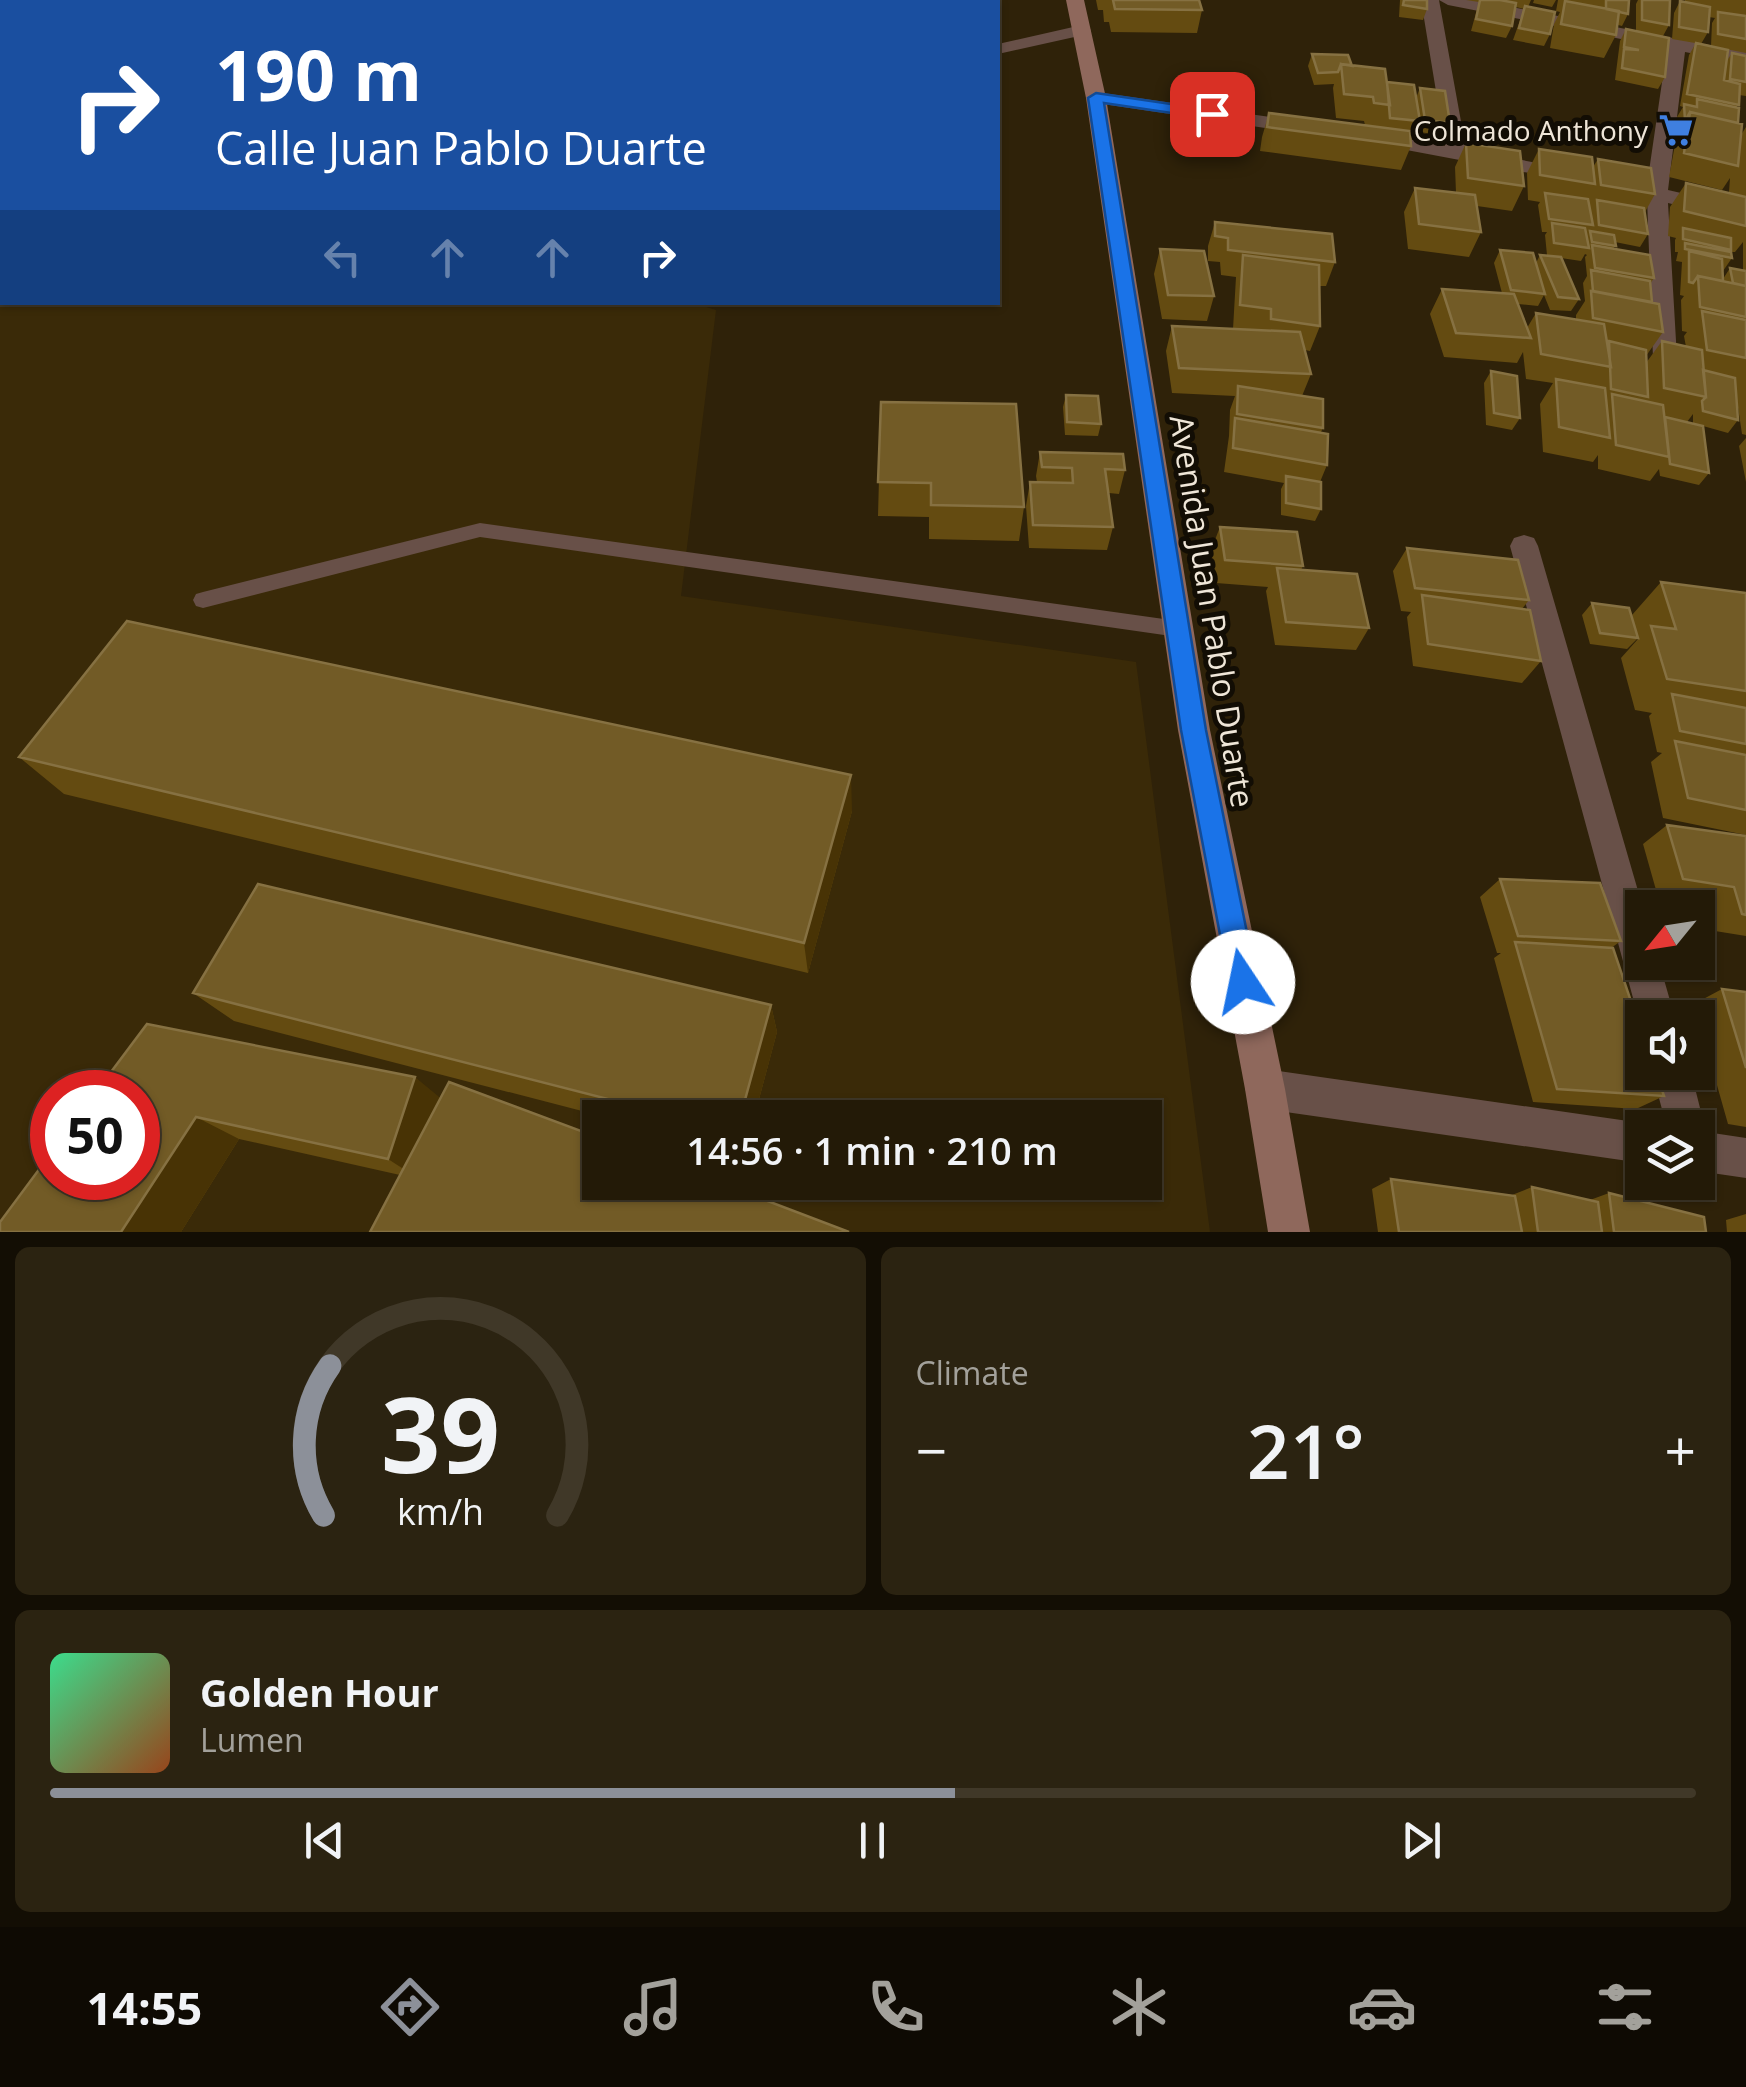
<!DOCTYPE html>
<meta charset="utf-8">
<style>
body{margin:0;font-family:"Open Sans",sans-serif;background:#2b2311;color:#f1f3f6;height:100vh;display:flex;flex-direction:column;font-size:38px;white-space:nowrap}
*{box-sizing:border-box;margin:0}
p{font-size:32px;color:#a3a19b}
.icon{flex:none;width:55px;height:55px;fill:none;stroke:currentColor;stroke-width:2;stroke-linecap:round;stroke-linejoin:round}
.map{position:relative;height:1232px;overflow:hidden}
.panel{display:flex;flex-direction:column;gap:15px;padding:15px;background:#130e04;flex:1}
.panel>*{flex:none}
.hud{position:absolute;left:0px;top:0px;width:1000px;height:305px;box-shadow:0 2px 8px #0004,0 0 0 2px #403828;background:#1a4fa0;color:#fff;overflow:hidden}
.needle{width:65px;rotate:240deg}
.controls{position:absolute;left:1625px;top:890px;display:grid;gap:20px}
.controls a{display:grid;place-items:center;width:90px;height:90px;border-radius:0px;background:#231a07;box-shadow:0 2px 8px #0004,0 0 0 2px #403828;font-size:50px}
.speed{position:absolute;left:30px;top:1070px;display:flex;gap:20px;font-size:50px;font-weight:700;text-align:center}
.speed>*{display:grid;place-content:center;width:130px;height:130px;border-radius:50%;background:#231a07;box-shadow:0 2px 8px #0004,0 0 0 2px #403828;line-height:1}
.speed .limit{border:15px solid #d22;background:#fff;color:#111}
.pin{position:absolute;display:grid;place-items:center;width:85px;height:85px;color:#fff;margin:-42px;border-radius:20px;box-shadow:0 5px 15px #0006}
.me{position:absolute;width:110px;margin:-55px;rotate:349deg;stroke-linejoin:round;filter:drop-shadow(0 0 8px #0008)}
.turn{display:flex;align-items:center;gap:35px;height:210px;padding:0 50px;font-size:45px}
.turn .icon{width:130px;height:130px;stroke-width:2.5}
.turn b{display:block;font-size:70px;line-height:85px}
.lanes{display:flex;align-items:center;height:95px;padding:0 50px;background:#0003;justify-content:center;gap:50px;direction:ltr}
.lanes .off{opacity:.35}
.big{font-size:75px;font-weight:600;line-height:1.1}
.panel .widget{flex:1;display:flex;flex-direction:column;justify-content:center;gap:15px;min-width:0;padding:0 35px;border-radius:15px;background:#2b2311}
.panel .dial{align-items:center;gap:0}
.dial svg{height:260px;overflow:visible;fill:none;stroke:#403828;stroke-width:7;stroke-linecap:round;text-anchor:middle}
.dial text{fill:#f1f3f6;stroke:none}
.song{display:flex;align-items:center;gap:30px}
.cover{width:120px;height:120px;border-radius:15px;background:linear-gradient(135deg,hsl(150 70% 55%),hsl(20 70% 35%))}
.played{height:10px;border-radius:5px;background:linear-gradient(90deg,#8c9099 55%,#403828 55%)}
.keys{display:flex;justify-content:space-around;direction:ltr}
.heat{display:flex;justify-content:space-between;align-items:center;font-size:55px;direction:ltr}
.panel .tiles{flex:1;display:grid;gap:15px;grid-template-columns:1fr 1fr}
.widget:last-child{grid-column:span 2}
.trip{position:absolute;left:582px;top:1100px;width:580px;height:100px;border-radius:0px;background:#231a07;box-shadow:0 2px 8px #0004,0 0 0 2px #403828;font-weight:600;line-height:100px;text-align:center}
.tabs{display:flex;height:160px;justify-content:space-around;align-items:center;background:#0e0a03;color:#a3a19b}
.tabs .icon{width:70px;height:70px}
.tabs .selected{color:#8c9099}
.tabs b{font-size:45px;color:#f1f3f6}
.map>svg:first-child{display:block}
.built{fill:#3a2a08;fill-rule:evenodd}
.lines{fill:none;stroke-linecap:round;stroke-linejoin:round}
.lane{fill:#685048;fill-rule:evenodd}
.street{fill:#685048;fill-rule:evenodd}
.secondary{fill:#8f685c;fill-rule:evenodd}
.wall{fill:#644b11;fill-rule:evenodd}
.shaded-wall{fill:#483305}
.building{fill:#725b26;stroke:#867142;stroke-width:2.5}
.route{fill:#1a73e8;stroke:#114b97;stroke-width:2.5}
.labels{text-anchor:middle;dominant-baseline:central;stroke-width:10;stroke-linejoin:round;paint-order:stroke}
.far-poi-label{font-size:28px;fill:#efe6d8;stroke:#120d04;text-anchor:end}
.street-label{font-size:32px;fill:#efe6d8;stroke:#120d04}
</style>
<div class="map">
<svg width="1746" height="1232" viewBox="0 0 1746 1232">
<rect width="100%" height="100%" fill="#2f2209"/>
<path class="built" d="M0,62L2,302L693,303L716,310L681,596L1136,662L1210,1232H0ZM52,1092H138V1178H52ZM600,1118H1145V1182H600Z"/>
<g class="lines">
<path class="lane" d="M480,523L1178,621L1185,623L1188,629L1185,635L1178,637L480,537L203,608L196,606L193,600L196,594L203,592Z"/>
<path class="street" d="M1421,0H1439L1466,149L1573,170L1577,174L1573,178L1566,180L1364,142L1361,138L1371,132L1445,146Z
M1439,0H1475L1746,52V64L1685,52L1668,190L1746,208V222L1668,203L1677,358L1674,364L1665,366L1653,358L1647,198L1608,189L1605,184L1616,178L1647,185L1667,48L1448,5Z
M1082,25L1091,30L1088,34L998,54V44Z
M1096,92L1305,122L1315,128L1305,134L1089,102L1086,98Z
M1524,535L1534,538L1538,546L1643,908L1642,962H1659L1675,1018H1642V1031L1510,546L1514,538Z
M1265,1069L1642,1123L1654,1128H1642V1163L1265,1109L1251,1103L1245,1089L1251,1075Z
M1652,1072H1691L1706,1132L1746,1138V1178L1698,1171V1128H1667Z"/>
<path class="secondary" d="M1066,0H1084L1106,98L1210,730L1285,1089L1310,1232H1268L1245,1089L1178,730L1086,98Z"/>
</g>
<path class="wall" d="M1096,0H1199L1202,10L1197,33L1111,32L1109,22H1104L1103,10H1098Z
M1400,0H1427V9L1423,20L1399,17Z
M1466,0H1531L1528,7L1550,34L1544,46L1513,40L1524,9L1516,7L1512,26L1506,38L1471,31L1479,2Z
M1534,0H1556L1552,7L1533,3Z
M1558,0H1629L1628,14L1622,26L1618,25L1616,35L1604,58L1550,48L1554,24L1560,12L1556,11Z
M1638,0H1670L1669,25L1663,36L1665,77L1658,89L1615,80L1620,41L1626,29L1636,31V4Z
M1685,0H1746V53L1711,46L1712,23L1715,18L1709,17L1708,32L1701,44L1672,39L1674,13L1680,1L1685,2Z
M1696,43L1726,62L1732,53L1746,56V96L1739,95L1737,107L1738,123L1741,135L1746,127V435L1742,434L1736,394L1738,420L1728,433L1703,426L1709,473L1699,485L1660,476L1659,469L1650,481L1598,469V455L1593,462L1543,452L1540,404L1553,383L1526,379L1523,352L1517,363L1444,357L1430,314L1442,289L1502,293L1494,263L1500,250L1536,263L1540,255H1547L1545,235L1547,232H1542L1538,205L1540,202L1528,200L1527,173L1539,149L1593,167L1598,159L1655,194L1645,212L1648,234L1640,247L1615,242L1614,249L1654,278L1650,284L1652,302L1663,332L1646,356V363L1662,341L1686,347L1684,336L1687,332L1682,331L1681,300L1684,296L1680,295L1682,262L1676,261L1678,252H1675V240L1676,238L1668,236L1670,207L1686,183L1742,196L1729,192L1730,178L1722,190L1669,177L1677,134V117L1683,107L1680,106L1689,55ZM1743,242V271L1730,268L1723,279V271L1732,258L1730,252H1735ZM1585,254L1587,255L1585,257L1587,276L1583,283L1585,301L1576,315V320L1536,313L1527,328L1518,304L1538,306L1544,295L1550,310L1571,311L1579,299L1561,258L1581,261ZM1693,414V424L1665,417L1687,422Z
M1312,54L1352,66L1416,98L1420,88L1450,123L1445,136L1420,132L1418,124L1415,134L1410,133L1411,146L1401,170L1260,151L1262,137L1269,113L1365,125L1364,121L1336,118L1333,88L1334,84L1314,85L1308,66Z
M1466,143L1524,186L1512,211L1477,206L1481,232L1469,257L1408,249L1404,212L1415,188L1456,193L1455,167Z
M1215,222L1335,262L1326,286H1319L1320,326L1310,351L1305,350L1311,374L1302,396L1323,428L1321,432L1327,465L1320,482L1321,509L1315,521L1281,515V489L1284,483L1224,472L1229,436L1230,410L1235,396L1172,393L1166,351L1172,326L1233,329L1236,277L1221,275L1220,262L1208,261V246Z
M1160,249L1214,296L1207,321L1162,319L1154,274Z
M1491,371L1520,418L1512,430L1486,425L1484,383Z
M1066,395L1101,424L1098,436L1065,435L1063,407Z
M881,402L1024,507L1019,541L929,539V517L878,516Z
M1746,438V482L1739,446Z
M1040,452L1125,470L1119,494L1109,493L1113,527L1107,550L1029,548L1026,506L1030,482H1037L1036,476Z
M1220,527L1303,566L1301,570L1369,628L1356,650L1275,645L1266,591L1268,587L1216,583L1211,550Z
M1407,548L1529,600L1522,609L1541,661L1522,683L1413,666L1407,617L1411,612L1401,611L1393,571Z
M1661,582L1746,593V835L1663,818L1651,762L1662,753L1657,752L1649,716L1652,713L1635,710L1621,658L1638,639L1632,615Z
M1592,603L1638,638L1627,649L1590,644L1582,615Z
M19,757L852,811L808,973L64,794Z
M1667,825L1746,836V936L1715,931L1707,905L1658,897L1643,844Z
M1500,879L1621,941L1611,948L1664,1096L1636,1109L1533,1102L1494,958L1501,953H1497L1480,897Z
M1722,989L1746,992V1127L1728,1124L1694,1004Z
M193,993L771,1005L777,1032L754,1118H609L234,1021Z
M138,1092L440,1098L400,1175L239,1139L181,1232H0Z
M1391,1179L1512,1195L1532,1187L1590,1200L1609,1193L1706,1232H1378L1372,1189Z
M1746,1214V1232H1727L1726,1220Z"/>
<path class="shaded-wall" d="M851,775L852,811L808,973L804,943Z
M771,1005L777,1032L754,1118H740Z
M415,1077L444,1101L419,1179L388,1159Z
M196,1117L239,1139L181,1232H121Z"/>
<path class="building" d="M1113,0H1199L1202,10L1115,9Z
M1404,0H1427V9L1403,5Z
M1480,0H1500L1516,3L1512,26L1476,19Z
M1606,0H1629L1628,14L1606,9Z
M1642,0H1670L1669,25L1642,20Z
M1565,1L1619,11L1616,35L1561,24Z
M1680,1L1710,7L1708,32L1679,27Z
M1525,6L1555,12L1550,34L1519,28Z
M1718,12L1746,16V39L1718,34Z
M1626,29L1669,38L1665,77L1622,68L1624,49L1639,50L1624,47Z
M1696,43L1728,50L1724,80L1740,84L1739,105L1687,94Z
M1732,53L1746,56V82L1730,79Z
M1312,54L1348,55L1352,66L1341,64L1338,72L1318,73Z
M1341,64L1385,69L1390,105L1374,103L1373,97L1344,94Z
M1387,82L1414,85L1420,121L1390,118Z
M1420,88L1445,91L1450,123L1425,120Z
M1697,99L1739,108L1738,123L1690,112L1685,121L1684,104L1697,107Z
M1690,112L1742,124L1738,166L1684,153Z
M1269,113L1410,131L1411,146L1267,127Z
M1466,143L1520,151L1524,186L1468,178Z
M1539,149L1592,157L1595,184L1540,175Z
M1598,159L1651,168L1655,194L1601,185Z
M1686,183L1746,197V226L1684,211Z
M1415,188L1475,195L1481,232L1419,224Z
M1545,193L1588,199L1593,225L1549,219Z
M1597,200L1644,208L1648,234L1599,225Z
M1215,222L1332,234L1335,262L1228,250V238L1215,236Z
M1552,223L1585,228L1589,248L1554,243Z
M1683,228L1731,238V250L1683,239Z
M1590,231L1614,235L1616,246L1592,242Z
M1685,243L1731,252L1732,258L1685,249Z
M1592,245L1650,255L1654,278L1595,268Z
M1160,249L1204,251L1214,296L1168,295Z
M1500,250L1533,253L1545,294L1511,290Z
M1689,251L1722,259L1723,281L1698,276L1693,283L1689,282Z
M1243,255L1319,265L1320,326L1271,319V309L1240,305Z
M1540,255L1561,257L1579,299L1558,297Z
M1730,268L1746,271V286L1733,283Z
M1591,270L1650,281L1652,302L1593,291Z
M1698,276L1746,286V317L1700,307Z
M1442,289L1514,294L1531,338L1456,333Z
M1591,291L1659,304L1663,332L1593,318Z
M1702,311L1746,320V358L1707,350Z
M1536,313L1604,324L1611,367L1541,354Z
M1172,326L1300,332L1311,374L1179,368Z
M1609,341L1646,350L1648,397L1611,389Z
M1662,341L1702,350L1706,397L1664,388Z
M1703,370L1735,378L1738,420L1703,411L1702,401L1706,397Z
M1491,371L1517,376L1520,418L1494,413Z
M1556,379L1605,388L1610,438L1559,427Z
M1238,386L1323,399V428L1237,414Z
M1612,394L1663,405L1669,457L1616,445Z
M1066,395L1098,396L1101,424L1067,422Z
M881,402L1016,404L1024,507L931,505V483L878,482Z
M1665,417L1703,426L1709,473L1670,464Z
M1235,418L1328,434L1327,465L1233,448Z
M1040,452L1123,454L1125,470L1105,469L1113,527L1033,525L1030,482L1073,483L1072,468L1042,467Z
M1286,476L1321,482V509L1286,503Z
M1220,527L1297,532L1303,566L1225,560Z
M1407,548L1518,560L1529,600L1415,588Z
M1277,568L1357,574L1369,628L1286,622Z
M1661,582L1746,593V691L1667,679L1651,626L1676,629Z
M1422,595L1530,610L1541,661L1428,644Z
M1592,603L1629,608L1638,638L1600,633Z
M127,621L851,775L804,943L19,757Z
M1672,694L1746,708V744L1680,731Z
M1675,741L1746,755V810L1688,798Z
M1667,825L1746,836V915L1742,914L1734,887L1683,879Z
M1500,879L1600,883L1621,941L1518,936Z
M258,884L771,1005L740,1118H682L193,993Z
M1515,942L1613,948L1642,1034V1072H1656L1664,1096L1557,1089Z
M1722,989L1746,992V1068Z
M147,1024L415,1077L388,1159L196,1117L121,1232H0V1222L52,1152V1178H138V1092H96Z
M449,1082L600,1138V1182H718L849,1232H370Z
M1391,1179L1515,1196L1522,1232H1399Z
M1532,1187L1598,1202L1602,1232H1538Z
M1609,1193L1704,1217L1706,1232H1614Z"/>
<path class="route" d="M1096,93L1212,110L1219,114L1212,119L1104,103L1206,730L1257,982L1253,991L1243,996L1233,991L1229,982L1181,730L1088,98Z"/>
<defs>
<g id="supermarket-bare" transform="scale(2.7)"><path d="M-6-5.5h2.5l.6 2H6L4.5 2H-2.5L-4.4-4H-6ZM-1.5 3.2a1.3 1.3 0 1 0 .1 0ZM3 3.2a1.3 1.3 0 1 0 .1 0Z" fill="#3f7fe0" stroke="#120d04" stroke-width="2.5" paint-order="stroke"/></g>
</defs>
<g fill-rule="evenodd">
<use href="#supermarket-bare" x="1676" y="130"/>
</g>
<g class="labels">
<g class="far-poi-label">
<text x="1648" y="130">Colmado Anthony</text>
</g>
<g class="street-label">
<text transform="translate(1213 611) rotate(81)">Avenida Juan Pablo Duarte</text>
</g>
</g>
</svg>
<div class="controls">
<a><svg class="needle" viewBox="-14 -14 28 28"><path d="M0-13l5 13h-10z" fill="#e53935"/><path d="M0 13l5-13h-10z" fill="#a3a19b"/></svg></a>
<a><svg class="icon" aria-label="sound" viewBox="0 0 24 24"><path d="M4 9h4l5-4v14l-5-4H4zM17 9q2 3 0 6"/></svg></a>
<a><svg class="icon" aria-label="layers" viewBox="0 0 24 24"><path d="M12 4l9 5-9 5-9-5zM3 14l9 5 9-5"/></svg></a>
</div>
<div class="speed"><div class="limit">50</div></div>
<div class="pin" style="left:1212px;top:114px;background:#d93025"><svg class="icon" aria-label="arrive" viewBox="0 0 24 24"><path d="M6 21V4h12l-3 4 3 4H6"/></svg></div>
<svg class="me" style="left:1243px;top:982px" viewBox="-20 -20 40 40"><circle r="19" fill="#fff"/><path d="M0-13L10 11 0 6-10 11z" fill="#1a73e8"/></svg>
<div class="trip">14:56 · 1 min · 210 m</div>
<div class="hud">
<div class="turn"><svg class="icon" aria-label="right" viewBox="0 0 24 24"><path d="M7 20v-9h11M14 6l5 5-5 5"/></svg><div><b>190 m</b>Calle Juan Pablo Duarte</div></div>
<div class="lanes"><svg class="icon off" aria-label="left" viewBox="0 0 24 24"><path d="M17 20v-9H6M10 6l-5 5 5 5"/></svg><svg class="icon off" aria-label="ahead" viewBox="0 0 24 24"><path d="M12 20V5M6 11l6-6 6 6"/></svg><svg class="icon off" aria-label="ahead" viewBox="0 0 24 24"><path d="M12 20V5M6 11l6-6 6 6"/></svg><svg class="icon" aria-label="right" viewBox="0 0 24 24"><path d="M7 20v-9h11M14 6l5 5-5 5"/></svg></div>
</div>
</div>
<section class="panel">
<div class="tiles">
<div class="widget dial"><svg viewBox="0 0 100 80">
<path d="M14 69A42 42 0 1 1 86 69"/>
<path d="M14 69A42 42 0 0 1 16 23" stroke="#8c9099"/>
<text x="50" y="56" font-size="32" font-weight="700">39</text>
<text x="50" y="72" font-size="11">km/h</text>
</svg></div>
<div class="widget"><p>Climate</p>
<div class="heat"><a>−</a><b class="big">21°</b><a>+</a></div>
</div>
<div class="widget">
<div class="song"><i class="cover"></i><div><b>Golden Hour</b><p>Lumen</p></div></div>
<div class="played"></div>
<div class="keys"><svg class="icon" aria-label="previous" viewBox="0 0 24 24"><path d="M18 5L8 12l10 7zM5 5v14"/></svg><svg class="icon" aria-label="pause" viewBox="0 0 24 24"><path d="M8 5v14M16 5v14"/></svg><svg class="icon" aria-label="next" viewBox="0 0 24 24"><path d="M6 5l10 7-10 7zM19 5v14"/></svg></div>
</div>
</div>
</section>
<nav class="tabs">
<b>14:55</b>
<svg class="icon selected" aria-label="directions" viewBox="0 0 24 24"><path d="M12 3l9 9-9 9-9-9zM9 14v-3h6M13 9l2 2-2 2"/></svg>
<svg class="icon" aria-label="music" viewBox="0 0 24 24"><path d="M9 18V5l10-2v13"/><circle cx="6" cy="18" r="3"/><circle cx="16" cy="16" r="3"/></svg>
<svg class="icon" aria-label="phone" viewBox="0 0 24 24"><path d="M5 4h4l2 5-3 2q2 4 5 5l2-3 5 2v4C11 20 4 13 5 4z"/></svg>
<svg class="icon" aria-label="climate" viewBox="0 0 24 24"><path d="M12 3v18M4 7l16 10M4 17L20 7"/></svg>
<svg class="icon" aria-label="car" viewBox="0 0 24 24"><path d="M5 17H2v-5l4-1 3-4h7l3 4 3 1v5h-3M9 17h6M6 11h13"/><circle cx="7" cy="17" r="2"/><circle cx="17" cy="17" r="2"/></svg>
<svg class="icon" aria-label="filters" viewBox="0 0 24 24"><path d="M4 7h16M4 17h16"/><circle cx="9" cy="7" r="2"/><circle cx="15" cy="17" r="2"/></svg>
</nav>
